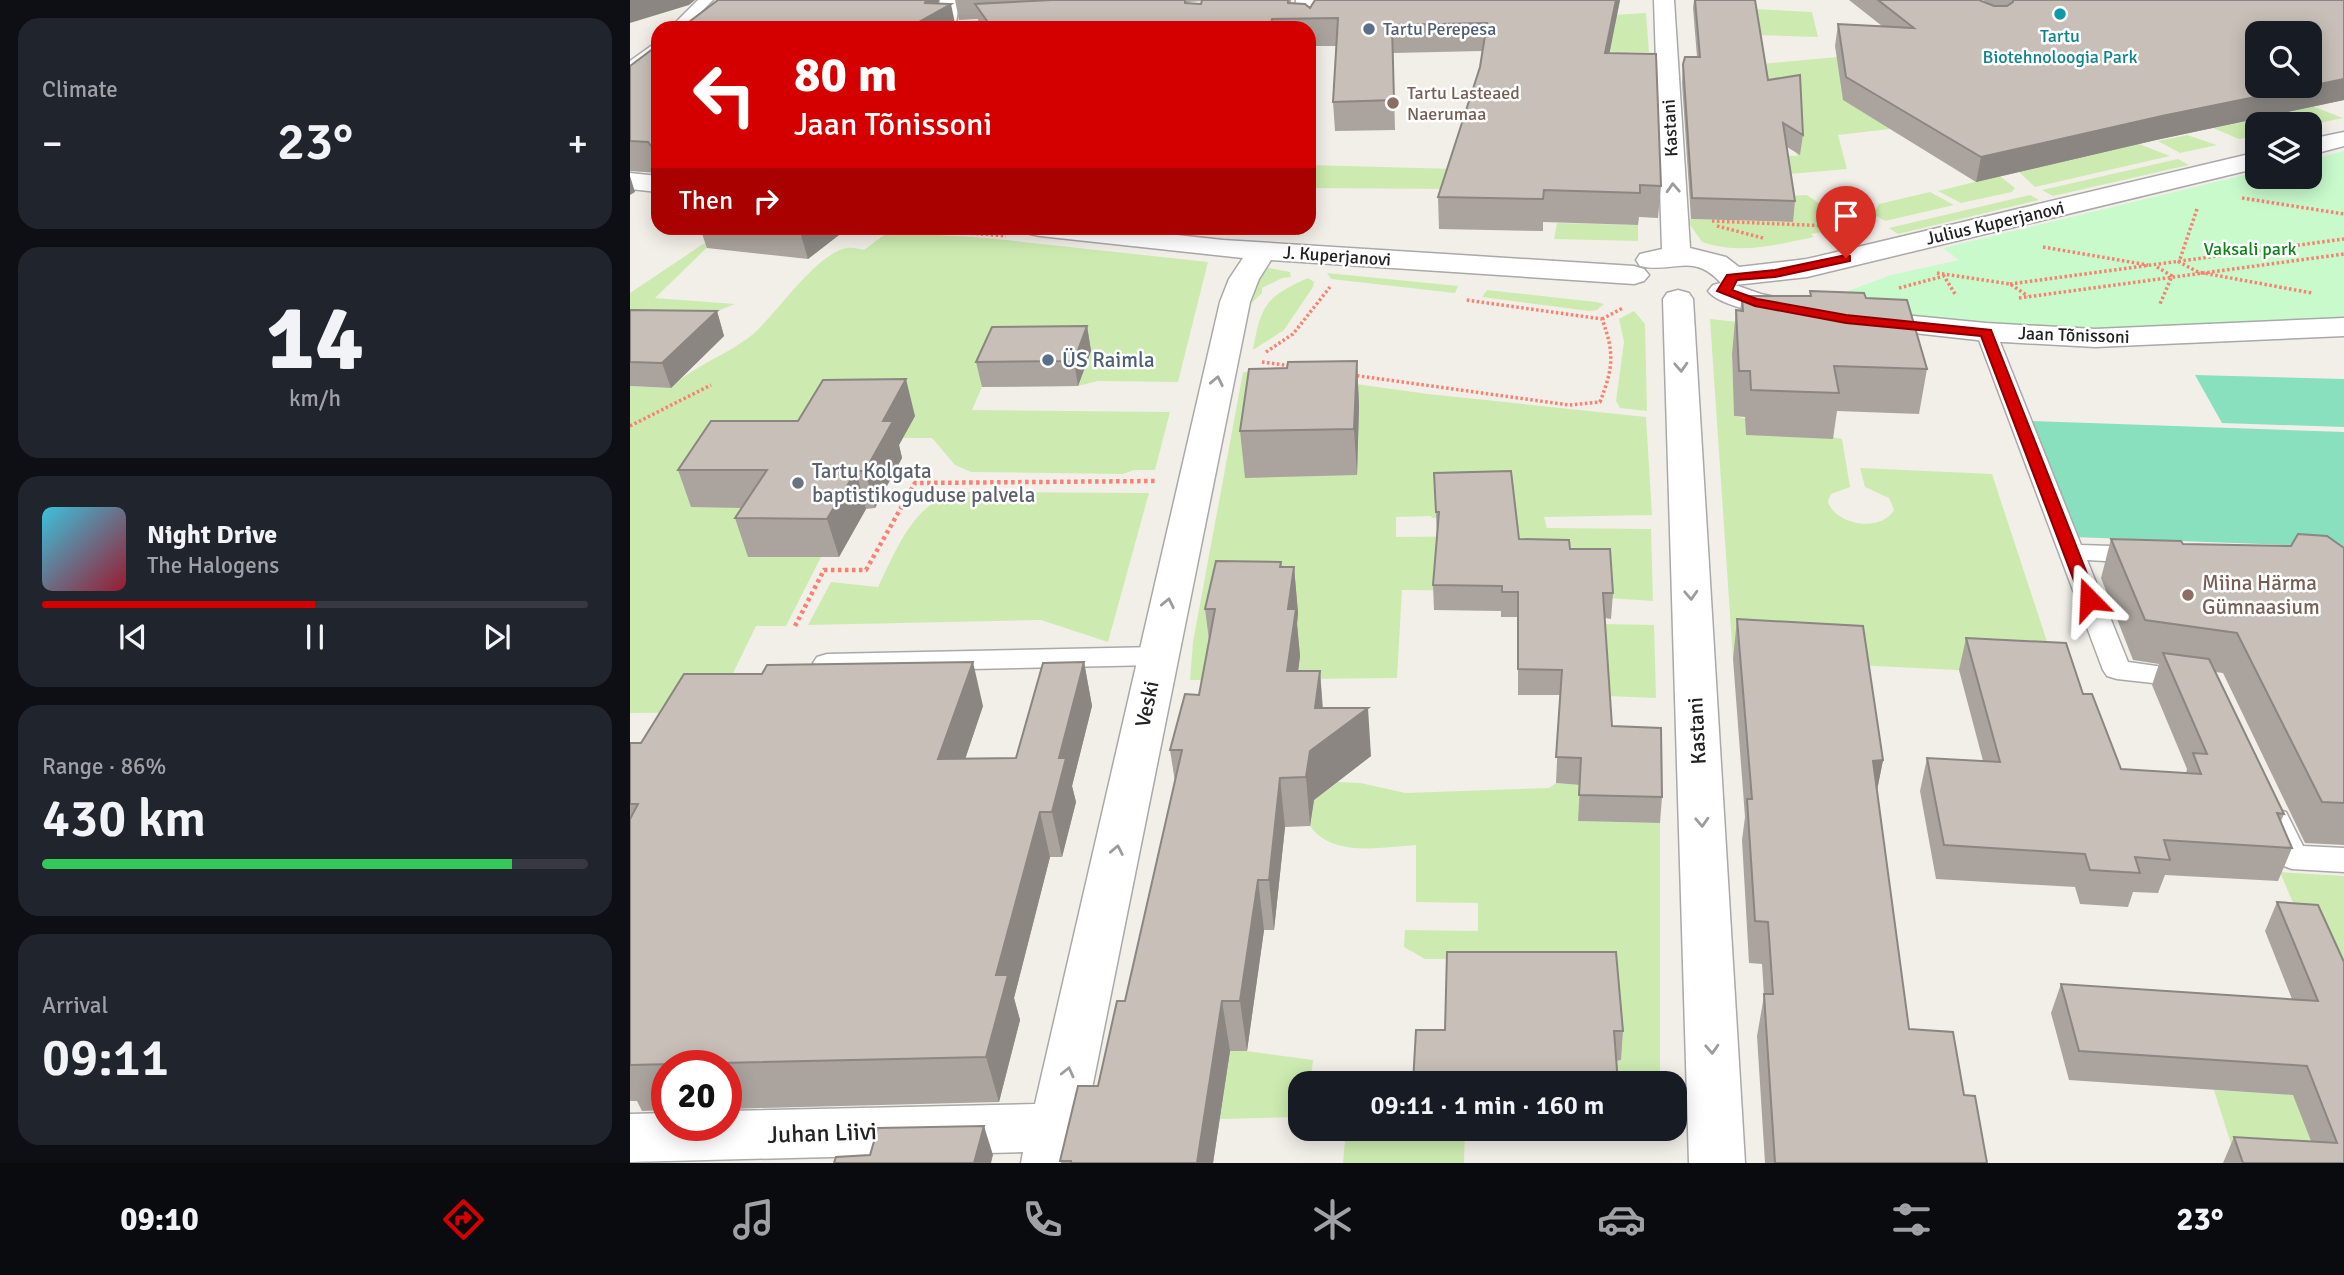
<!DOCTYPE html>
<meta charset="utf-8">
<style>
body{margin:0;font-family:Signika,sans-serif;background:#20242c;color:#f1f3f6;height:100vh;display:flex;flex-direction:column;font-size:26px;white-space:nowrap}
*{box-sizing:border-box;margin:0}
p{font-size:23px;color:#9ea1a6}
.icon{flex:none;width:38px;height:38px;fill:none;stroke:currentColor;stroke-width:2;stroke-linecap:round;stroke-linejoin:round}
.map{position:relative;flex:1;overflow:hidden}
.panel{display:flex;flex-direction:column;gap:18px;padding:18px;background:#0d0f14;width:630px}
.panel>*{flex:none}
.banner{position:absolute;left:21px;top:21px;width:665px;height:214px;border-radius:21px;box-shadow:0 4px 18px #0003;background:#d40000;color:#fff;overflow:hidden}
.buttons{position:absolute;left:1615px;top:21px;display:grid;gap:14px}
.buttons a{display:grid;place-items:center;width:77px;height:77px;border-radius:14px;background:#171b24;box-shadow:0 4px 18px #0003;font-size:35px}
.speed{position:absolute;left:21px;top:1050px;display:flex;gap:14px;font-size:35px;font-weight:700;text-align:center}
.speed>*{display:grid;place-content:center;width:91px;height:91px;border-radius:50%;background:#171b24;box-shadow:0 4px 18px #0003;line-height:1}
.speed .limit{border:10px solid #d22;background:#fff;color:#111}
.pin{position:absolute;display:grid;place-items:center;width:60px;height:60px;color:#fff;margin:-72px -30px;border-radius:50% 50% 50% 0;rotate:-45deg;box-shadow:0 0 7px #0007}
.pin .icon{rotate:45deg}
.me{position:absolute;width:77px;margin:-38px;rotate:339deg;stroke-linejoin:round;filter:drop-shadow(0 0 5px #0008)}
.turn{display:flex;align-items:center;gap:24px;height:147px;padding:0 28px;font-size:32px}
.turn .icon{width:91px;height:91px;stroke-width:2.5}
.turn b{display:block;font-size:49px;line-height:60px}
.then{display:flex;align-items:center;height:66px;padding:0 28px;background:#0003;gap:14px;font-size:26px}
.big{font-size:52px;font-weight:600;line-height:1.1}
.panel .tile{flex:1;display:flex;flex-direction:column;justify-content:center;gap:10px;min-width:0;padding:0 24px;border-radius:21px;background:#20242c}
.panel .dial{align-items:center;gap:0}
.dial b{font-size:91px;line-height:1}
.song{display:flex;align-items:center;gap:21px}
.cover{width:84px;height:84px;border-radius:10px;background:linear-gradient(135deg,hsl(190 70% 55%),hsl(350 70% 35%))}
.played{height:7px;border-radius:4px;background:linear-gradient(90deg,#d40000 50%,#363941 50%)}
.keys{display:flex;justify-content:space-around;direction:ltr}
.heat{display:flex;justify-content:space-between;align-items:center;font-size:38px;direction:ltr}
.charge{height:10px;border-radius:5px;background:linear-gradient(90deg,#34c759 86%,#363941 0)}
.trip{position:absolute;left:658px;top:1071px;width:399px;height:70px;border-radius:21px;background:#171b24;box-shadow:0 4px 18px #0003;font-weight:600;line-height:70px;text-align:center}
.tabs{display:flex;height:112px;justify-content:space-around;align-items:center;background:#090b0e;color:#9ea1a6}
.tabs .icon{width:49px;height:49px}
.tabs .on{color:#d40000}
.tabs b{font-size:32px;color:#f1f3f6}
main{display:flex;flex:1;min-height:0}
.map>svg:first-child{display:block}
.grass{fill:#cdebb0;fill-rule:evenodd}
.park{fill:#c8facc}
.pitch{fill:#88e0be}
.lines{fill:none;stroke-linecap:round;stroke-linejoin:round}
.service-casing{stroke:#a9a9a9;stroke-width:3}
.minor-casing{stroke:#a9a9a9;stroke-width:3}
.path-far1{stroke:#fa8072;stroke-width:3.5;stroke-dasharray:2.5 2.5;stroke-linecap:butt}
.path{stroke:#fa8072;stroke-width:4.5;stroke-dasharray:3.5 3.5;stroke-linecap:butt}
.service{fill:#fff;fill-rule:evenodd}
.minor{fill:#fff;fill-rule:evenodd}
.wall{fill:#aba49e;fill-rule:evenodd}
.shaded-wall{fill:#8b8681}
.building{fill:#c7bfb8;stroke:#8b8681;stroke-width:2}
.oneway{stroke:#9c9c9c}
.route{fill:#d40000;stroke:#8a0000;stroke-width:2}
.culture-dot{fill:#0f9aa8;stroke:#fff;stroke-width:2.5}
.service-dot{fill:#5c6f8a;stroke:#fff;stroke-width:2.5}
.education-dot{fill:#8d6e63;stroke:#fff;stroke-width:2.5}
.worship-dot{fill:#6b7280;stroke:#fff;stroke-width:2.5}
.labels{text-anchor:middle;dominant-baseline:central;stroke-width:5;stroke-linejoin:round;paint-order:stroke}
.far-service-label{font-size:18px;fill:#4e5e75;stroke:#fff;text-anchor:start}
.far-culture-label{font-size:18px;fill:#0d838f;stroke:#fff}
.far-education-label{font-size:18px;fill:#785e54;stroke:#fff;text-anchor:start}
.far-street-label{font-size:18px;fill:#222;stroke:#fff}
.far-park-label{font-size:18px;fill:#0c8416;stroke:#fff}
.service-label{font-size:21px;fill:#4e5e75;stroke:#fff;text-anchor:start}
.worship-label{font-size:21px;fill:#5b616d;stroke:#fff;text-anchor:start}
.education-label{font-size:21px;fill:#785e54;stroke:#fff;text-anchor:start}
.street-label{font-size:21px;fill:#222;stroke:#fff}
.near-street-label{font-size:24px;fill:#222;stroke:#fff}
</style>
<main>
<section class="panel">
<div class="tile"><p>Climate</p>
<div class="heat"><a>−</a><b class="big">23°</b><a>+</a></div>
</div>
<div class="tile dial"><b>14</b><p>km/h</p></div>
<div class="tile">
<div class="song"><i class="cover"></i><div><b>Night Drive</b><p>The Halogens</p></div></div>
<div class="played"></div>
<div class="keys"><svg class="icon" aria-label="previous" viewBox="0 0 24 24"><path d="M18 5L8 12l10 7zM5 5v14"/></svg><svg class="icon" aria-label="pause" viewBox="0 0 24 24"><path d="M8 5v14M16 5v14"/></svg><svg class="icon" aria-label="next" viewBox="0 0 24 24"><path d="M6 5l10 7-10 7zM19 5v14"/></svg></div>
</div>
<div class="tile"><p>Range · 86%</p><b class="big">430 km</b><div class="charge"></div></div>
<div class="tile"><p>Arrival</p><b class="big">09:11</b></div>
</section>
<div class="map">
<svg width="1714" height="1163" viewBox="0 0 1714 1163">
<rect width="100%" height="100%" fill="#f2efe9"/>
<path class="grass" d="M1123,9L1182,12L1188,37L1126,35Z
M1016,13L1019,52L836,51L832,24Z
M1349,26L1680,33H1628L1260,129L1208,135L1217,169L1160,174L1058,152L1167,156L1162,133L1054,71L1207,57L1236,58Z
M1682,106L1713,118L1680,125L1628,124L1627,136L1609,139L1583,128Z
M1557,135L1587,145L1550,153L1528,141Z
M1509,144L1540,156L1405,187L1386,169Z
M1342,154L1385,188L1382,192L1331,203L1308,191L1357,179Z
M1548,159L1559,165L1423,196L1412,190Z
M679,165L826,169L821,189L679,188Z
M1300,192L1324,205L1255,221L1243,214L1249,204Z
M1177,195L1216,222L1226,220L1231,224C1213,232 1199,230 1181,234L1184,237C1145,245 1111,255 1072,242L1056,219L1162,222L1158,196Z
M1400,195L1409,200L1268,234L1259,228Z
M927,223L1008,225V241L924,239Z
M97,228L25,298L105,304L50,326L0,339V293Z
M258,232L357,238L578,262L548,382L468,381L448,386L352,387L342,410L540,412L525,470H504L493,474L341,472L325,465L302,438H273L284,416L149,508L191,557L156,626H126L88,704L124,712L0,713V386L41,388C64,365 96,356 122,335C146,315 186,253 217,248C222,247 229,249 234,250Z
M634,267L660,272L661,277L652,278L632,288V293L613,311Z
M697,273L828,286L825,293L701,279Z
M678,278L684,282L683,287L654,330L623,350C631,306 635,297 678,278Z
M857,290L966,302L974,304L967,310L959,311L852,297Z
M1004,311L1015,324L1017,411L990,408L986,401L994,342L989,319Z
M1080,319L1173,329L1102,355L1104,416L1212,439L1220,487L1201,494L1198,501C1204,525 1251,533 1264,510L1259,498L1235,487L1230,468L1362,474L1428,675L1103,659Z
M631,371L798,394L1016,417L1022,515L914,517L917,528L1021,529L1023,601L872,591L772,590L767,678L560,680L563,642L613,372ZM801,516L802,518L859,517L860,536L766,537V517Z
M337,492L519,493L478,642L411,620L178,625L201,582L248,587C267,549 286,494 337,492Z
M972,624L1024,625L1026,698L977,696Z
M708,782L731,783L775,793L919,788L926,783L950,785L949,821L1030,823V1083H984L982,1061L991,1060L823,959H795L774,947L775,930L848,931V903L786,902V845C752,847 703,858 680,826L684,800Z
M1650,872L1714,876V1023Z
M600,1051H617L683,1060L681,1077H786V1083H670V1117L589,1119Z
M1584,1090L1714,1098V1163H1607Z
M716,1129H835L834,1163H713Z"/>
<path class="park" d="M1714,151V317L1495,330L1414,327L1286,318L1210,294L1261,275L1329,260L1313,248L1627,172L1628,177H1680V160Z"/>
<path class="pitch" d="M1565,375L1714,379V427L1592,423Z
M1401,421L1714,432V547L1444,537Z"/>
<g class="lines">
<g class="service-casing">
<path id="service" d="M68,0H83L55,28H40Z
M384,20L391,24L389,27L307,28L314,24Z
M28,41V53L5,72L0,74V61Z
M1356,326L1363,328L1366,332L1451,545L1512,547L1521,550L1525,555L1521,560L1512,563L1457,560L1498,662L1569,672L1573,678L1569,684L1559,687L1487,679L1477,676L1473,670L1346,332L1349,328Z
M527,647L537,650L541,656L537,662L527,665L197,672L187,669L183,663L187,657L197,654Z
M1645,809L1656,812L1673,846L1714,848V872L1662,869L1651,865L1629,820L1634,812Z"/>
</g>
<g class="minor-casing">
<path id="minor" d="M310,0H330L325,28H303Z
M666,0H686L684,28L681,33L679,28H662Z
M1024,0H1044L1060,248L1096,257L1109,267L1177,259L1628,152V168L1177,277L1105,285L1131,294L1173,303L1177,309L1173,315C1154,320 1089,307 1078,291L1083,285L1091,283C1063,251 1042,274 1010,266L1006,260L1010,254L1032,249Z
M1714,132V146L1680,155V139Z
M0,173L28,176V192L0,189Z
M396,228H482L593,240L1004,266L1014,269L1019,275L1014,281L1004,284L641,260L629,279L620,302L447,1163H391L393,1152L0,1162V1114L37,1113V1125H96V1111L405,1104L590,302L599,279L613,258L410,236L400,234Z
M1048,290L1059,293L1063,299L1115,1163H1059L1033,299L1037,293Z
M1232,311L1356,323L1465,329L1714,318V336L1465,347L1356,341L1221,326L1217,320L1221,314Z"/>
</g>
<path class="path-far1" d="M1612,198L1714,214
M1567,209L1549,262L1568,272L1682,293
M1082,221L1199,226
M1087,226L1133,238
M276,228L376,236
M1413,247L1518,265
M1527,267L1542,276L1530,304
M1307,273L1380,284L1398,296
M1380,284L1714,239
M1269,288L1314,276L1325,294
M1389,298L1714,254
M972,319L993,308
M636,352L663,334L700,287
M632,362L662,366
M722,375L939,405L970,402C983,368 985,354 972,319L836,300
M0,426L81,385"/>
<path class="path" d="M165,626L194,570H236L285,483L525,481"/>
<use href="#service" class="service"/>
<use href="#minor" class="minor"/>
</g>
<path class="wall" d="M325,0H661V3L680,8L685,0H990L979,53L1031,186L1028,218L1009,217L1008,225L913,222V231L809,229L808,197L850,67L852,51L763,53L765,130L705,131L703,102L707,46H679V28H350L348,19L329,20ZM572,1L571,4L558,3V2Z
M1064,0H1125L1138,80L1173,135L1170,155L1157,147L1165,201L1163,222L1061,219L1052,83L1053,64L1067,57L1063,8Z
M1219,0H1349L1358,4L1353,0H1714V100L1526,140L1346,182L1213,100L1205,46L1208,24L1252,26Z
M28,45V173L0,171V66Z
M70,228H218L178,259L77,248Z
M1180,291L1236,298L1297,369L1289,414L1207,411L1203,439L1116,435L1115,417L1104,416L1102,354L1106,310L1110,311L1112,296H1180Z
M0,310L87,311L94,336L41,388L0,386Z
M457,326L461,351L448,386L352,387L346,362Z
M727,361L729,406L727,475L615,478L610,431Z
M285,416L269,445L272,458L245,508L236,509L209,557H118L105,518L112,508L61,507L48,470L168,421Z
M804,473L889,539L940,549L983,593L981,619L975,618L982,726L1032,797L1030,823L948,821L950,785L926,783L930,695H888V617H871V611L804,610L803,585L807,537Z
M1481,539L1553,544L1714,548V845L1675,843L1593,673L1585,672L1654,814L1651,821L1662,848L1648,881L1535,875L1528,893L1503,892L1498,907L1450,904L1445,887L1306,879L1290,791L1297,758L1353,761L1329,670L1336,638L1453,694L1491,769L1556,773L1557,769L1522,685L1529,664L1503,660L1471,578Z
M651,562L652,567H664L668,613L667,624L670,656L668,671H690L693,708L741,756L684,800L680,826L655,827L644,930H634L617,1051H600L583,1163H431L430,1161L468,1086L495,1001L545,782L540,750L569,695L579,640L575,609Z
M1107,619L1253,760L1247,790L1279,1029L1334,1095L1357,1163H1135L1127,1036L1134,996L1132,964L1119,963L1112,840L1115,817L1103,659Z
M454,662L462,706L442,786L446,802L432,857H420L384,998L390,1020L369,1102L96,1109V1066H37V1110L12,1111L7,1101H0V743H11L353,706L335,759L386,758Z
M1647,902L1688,905L1714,1163H1593L1604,1137L1681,1141L1663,1095L1439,1080L1421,1013L1431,984L1662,999L1635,931Z
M786,1030L993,1031L991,1060L986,1061Z"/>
<path class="shaded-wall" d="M0,0H65L59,5L0,23Z
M296,0H309L306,12L321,4L326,28H278Z
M986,0H990L974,81L975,53Z
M1714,79V100L1526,140L1346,182L1351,157L1532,116Z
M28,142V169L21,146Z
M0,176L5,192L0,195Z
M169,228H218L178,259Z
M87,311L94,336L41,388L32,363Z
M457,326L461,351L448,386L444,361Z
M727,361L729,406L727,475L724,429Z
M276,379L285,416L269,445L272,458L245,508L235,471L253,421Z
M226,471L236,509L209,557L197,519Z
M664,567L668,613L667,624L670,656L662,719L657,671L658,609Z
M343,662L353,706L320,804L308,759Z
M454,662L462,706L442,786L446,802L432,857L422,812L429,758Z
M690,671L693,719L738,708L741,756L684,800L680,826L676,777Z
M1253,760L1245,801L1243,761Z
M650,778L655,827L644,930L639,880Z
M410,812L420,857L384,998L390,1020L369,1102L356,1057L366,975Z
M628,880L634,930L617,1051L610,1001Z
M592,1001L600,1051L583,1163H567Z
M354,1126L363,1155L361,1163H344Z"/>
<path class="building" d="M88,0H296L295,3L321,4L278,28H51Z
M422,0H555V3L571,4L572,0H658V3L675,4L680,8L685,0H986L975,53L1026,54L1031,186L1010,185V193L914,190L913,199L808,197L850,67L857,23L762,25L764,100L703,102L708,18L642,19L640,28H362L345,4Z
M1065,0H1125L1138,80L1170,75L1173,135L1153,123L1165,201L1062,198L1053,64L1055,57H1070Z
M1248,0H1349L1364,6H1377L1383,2V0H1714V79L1680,86V33H1628V86H1679L1532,116L1351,157L1216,77L1208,24L1284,28Z
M28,45V142L21,146L18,142L0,141V66Z
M1180,291L1234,293L1236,298L1277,300L1297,369L1204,366L1209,393L1121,390L1120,371H1109L1106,310L1113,311L1112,296H1181Z
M0,310L87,311L32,363L0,362Z
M457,326L444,361L346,362L362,327Z
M727,361L724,429L610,431L619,369L657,368L658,362Z
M276,379L253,421H263L235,471H226L197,519L105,518L137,470H48L81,421H168L193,380Z
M881,471L889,539L939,540L940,549H980L983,593H973L982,726L1031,728L1032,797L949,795L951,758L926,757L932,670L888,669V592H872V586L803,585L809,512H806L804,473Z
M1668,534L1697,536L1714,548V803L1692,802L1607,633L1515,620L1481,539L1551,541L1553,544L1661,546Z
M586,561L651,562L650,567H664L658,609H666L657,671H690L685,708H738L680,751L676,777L650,778L639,880H628L610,1001H592L567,1163H441V1161H430L448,1086H468L487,1001H495L552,750H540L555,694L569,695L585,609H575Z
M1107,619L1233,626L1253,760L1243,761L1279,1029L1323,1032L1334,1095L1345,1096L1357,1163H1145L1134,994H1143L1138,922L1125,921L1117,799H1122Z
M1336,638L1436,643L1453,694H1462L1491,769L1571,774L1563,753L1577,754L1533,653L1579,659L1654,814L1647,813L1662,848L1534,840L1540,860L1505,857L1510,873L1460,870L1455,854L1314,845L1297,758L1370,762Z
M343,662L308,759L386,758L413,663L454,662L429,758H436L422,812H410L366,975H378L356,1057L0,1065V819L8,804H0V743H11L54,674H132L137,665Z
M1647,902L1688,905L1714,962V1163H1613L1604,1137L1707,1143L1677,1066L1449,1051L1431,984L1688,1001Z
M817,952H986L993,1031H984L988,1083H783L786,1030H815Z
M354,1126L344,1163H204L206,1157L240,1155L248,1128Z"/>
<defs><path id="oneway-chevron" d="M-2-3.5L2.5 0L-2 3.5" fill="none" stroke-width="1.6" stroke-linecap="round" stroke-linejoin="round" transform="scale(1.75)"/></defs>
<g class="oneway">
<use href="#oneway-chevron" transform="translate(1043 188) rotate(-93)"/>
<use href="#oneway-chevron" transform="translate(1051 367) rotate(87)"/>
<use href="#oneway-chevron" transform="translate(587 381) rotate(-78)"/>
<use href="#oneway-chevron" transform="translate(1061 595) rotate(87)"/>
<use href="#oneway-chevron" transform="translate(538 603) rotate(-78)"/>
<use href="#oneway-chevron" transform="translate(1072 822) rotate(87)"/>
<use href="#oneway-chevron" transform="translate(487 850) rotate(-79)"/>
<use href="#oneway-chevron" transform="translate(1082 1049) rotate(87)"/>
<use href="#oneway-chevron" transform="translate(438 1072) rotate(-77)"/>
</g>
<path class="route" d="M1216,255L1220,256V261L1145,277L1107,280L1102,290L1127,299L1216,315L1361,330L1467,599L1465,603L1459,604L1451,599L1351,336L1216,323L1125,306L1087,291L1097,275L1145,270Z"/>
<circle class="culture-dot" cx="1430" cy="14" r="7"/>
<g class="service-dot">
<circle cx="739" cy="29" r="7"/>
<circle cx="418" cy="360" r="7"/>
</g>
<g class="education-dot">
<circle cx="763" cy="103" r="7"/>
<circle cx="1558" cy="595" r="7"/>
</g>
<circle class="worship-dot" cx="168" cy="483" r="7"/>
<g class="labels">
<g class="far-service-label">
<text x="753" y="29">Tartu Perepesa</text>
</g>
<g class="far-culture-label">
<text x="1430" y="36">Tartu<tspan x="1430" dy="21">Biotehnoloogia Park</tspan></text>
</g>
<g class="far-education-label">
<text x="777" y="93">Tartu Lasteaed<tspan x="777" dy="21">Naerumaa</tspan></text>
</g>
<g class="far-street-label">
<text transform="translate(1040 128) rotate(-93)">Kastani</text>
<text transform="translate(1365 223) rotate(-13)">Julius Kuperjanovi</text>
<text transform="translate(707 256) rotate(4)">J. Kuperjanovi</text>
<text transform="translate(1444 335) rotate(2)">Jaan Tõnissoni</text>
</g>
<g class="far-park-label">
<text x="1620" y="249">Vaksali park</text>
</g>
<g class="service-label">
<text x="432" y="360">ÜS Raimla</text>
</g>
<g class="worship-label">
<text x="182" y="471">Tartu Kolgata<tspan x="182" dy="24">baptistikoguduse palvela</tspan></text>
</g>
<g class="education-label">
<text x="1572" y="583">Miina Härma<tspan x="1572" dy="24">Gümnaasium</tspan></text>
</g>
<g class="street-label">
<text transform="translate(517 704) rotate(-78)">Veski</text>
<text transform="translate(1067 731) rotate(-93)">Kastani</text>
</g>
<g class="near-street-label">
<text transform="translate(192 1133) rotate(-2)">Juhan Liivi</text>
</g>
</g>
</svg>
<div class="buttons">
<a><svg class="icon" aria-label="search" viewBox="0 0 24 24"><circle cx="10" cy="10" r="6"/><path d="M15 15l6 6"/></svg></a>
<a><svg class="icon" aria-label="layers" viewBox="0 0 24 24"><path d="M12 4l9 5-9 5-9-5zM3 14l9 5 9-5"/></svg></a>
</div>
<div class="speed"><div class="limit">20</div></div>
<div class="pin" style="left:1216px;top:258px;background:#d93025"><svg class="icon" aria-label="arrive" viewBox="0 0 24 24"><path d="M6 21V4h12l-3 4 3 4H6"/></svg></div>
<svg class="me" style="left:1459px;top:599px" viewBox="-20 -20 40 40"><path d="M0-17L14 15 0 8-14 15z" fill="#d40000" stroke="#fff" stroke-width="4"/></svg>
<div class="trip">09:11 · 1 min · 160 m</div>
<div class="banner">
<div class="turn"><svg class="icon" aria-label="left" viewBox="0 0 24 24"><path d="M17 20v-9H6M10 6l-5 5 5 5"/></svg><div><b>80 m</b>Jaan Tõnissoni</div></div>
<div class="then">Then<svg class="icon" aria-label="right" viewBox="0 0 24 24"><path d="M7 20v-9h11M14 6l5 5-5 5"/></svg></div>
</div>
</div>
</main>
<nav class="tabs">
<b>09:10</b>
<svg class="icon on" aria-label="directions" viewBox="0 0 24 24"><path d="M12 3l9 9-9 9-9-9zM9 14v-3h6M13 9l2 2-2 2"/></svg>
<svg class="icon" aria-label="music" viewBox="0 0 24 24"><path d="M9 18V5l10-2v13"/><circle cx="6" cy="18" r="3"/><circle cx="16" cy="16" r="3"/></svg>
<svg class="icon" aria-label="phone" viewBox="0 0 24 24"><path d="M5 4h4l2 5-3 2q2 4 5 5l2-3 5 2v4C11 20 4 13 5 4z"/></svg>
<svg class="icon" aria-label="climate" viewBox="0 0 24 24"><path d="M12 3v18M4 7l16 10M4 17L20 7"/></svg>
<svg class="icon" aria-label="car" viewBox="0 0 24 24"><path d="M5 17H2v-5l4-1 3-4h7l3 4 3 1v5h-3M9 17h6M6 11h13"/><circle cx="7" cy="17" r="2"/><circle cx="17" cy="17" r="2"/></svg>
<svg class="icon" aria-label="filters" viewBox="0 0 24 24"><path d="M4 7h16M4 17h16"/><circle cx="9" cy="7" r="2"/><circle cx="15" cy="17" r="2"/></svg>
<b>23°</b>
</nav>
